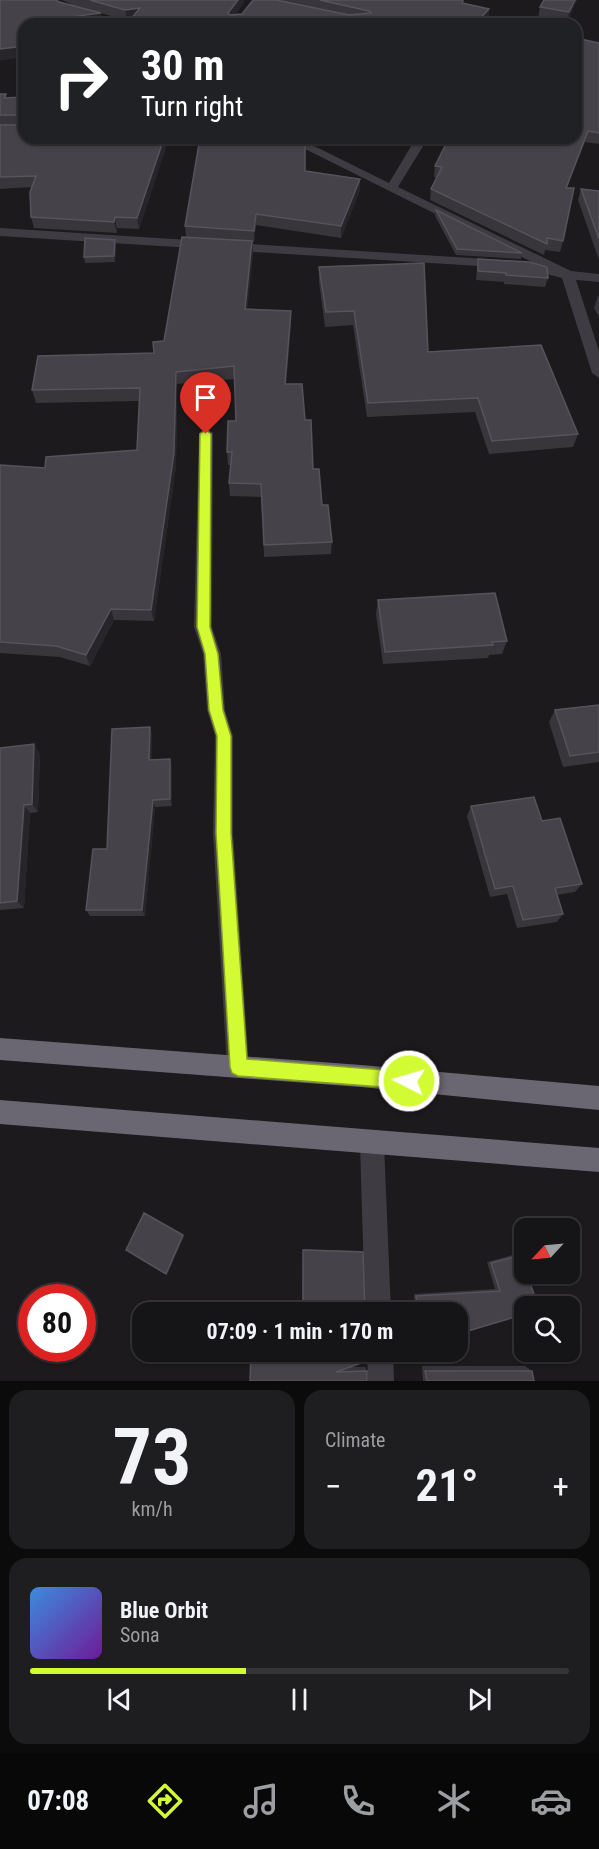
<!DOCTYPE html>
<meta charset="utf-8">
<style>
body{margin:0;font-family:"Roboto Condensed",sans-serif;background:#1e1d1f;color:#f1f3f6;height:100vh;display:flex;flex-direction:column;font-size:22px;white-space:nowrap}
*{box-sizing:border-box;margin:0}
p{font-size:20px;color:#9d9ea1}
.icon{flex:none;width:33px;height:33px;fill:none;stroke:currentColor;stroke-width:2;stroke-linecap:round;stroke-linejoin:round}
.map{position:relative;height:1381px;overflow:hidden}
.side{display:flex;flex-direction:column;gap:9px;padding:9px;background:#0c0b0c;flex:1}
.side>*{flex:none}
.guide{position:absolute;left:18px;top:18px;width:564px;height:126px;border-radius:18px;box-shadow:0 2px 4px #0004,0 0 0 2px #343335;background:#202124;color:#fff;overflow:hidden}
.needle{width:39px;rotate:244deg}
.buttons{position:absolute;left:514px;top:1218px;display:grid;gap:12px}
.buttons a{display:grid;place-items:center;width:66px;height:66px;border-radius:12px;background:#151416;box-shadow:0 2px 4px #0004,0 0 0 2px #343335;font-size:30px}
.speed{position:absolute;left:18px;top:1284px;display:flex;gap:12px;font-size:30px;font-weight:700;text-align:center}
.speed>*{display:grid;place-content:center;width:78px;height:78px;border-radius:50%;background:#151416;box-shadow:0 2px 4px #0004,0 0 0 2px #343335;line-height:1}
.speed .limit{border:9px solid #d22;background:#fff;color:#111}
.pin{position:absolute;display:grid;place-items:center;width:51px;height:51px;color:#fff;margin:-62px -26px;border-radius:50% 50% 50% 0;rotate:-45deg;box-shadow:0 0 6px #0007}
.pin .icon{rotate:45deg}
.me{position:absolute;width:66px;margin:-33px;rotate:275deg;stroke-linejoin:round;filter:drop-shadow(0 0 4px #0008)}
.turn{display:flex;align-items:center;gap:21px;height:126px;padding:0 24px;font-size:27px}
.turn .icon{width:78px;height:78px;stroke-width:2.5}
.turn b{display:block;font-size:42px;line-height:51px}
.big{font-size:45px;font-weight:700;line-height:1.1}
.side .widget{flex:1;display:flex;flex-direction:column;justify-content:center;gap:9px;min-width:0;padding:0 21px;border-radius:18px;background:#1e1d1f}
.side .dial{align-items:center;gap:0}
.dial b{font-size:78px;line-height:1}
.song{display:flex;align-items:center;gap:18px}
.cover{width:72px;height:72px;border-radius:9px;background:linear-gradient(135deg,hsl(210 70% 55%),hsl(280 70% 35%))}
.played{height:6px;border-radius:3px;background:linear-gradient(90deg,#d3fb34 40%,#343335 40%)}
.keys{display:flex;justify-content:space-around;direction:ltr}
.heat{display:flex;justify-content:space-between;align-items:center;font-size:33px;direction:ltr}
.side .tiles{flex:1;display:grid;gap:9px;grid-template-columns:1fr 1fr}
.widget:last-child{grid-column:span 2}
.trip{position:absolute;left:132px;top:1302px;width:336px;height:60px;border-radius:18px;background:#151416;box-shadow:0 2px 4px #0004,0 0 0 2px #343335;font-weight:700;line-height:60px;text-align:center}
.dock{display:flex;height:96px;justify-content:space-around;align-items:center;background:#080809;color:#9d9ea1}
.dock .icon{width:42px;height:42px}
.dock .current{color:#d3fb34}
.dock b{font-size:27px;color:#f1f3f6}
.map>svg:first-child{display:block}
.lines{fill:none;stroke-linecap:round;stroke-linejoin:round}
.street{fill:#3e3b42;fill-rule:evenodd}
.highway{fill:#6a6773;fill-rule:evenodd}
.wall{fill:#38363b}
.shaded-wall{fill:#272529}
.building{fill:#454349;stroke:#56535b;stroke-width:1.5}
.route{fill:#d3fb34;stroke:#89a322;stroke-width:1.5}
</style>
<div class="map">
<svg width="599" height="1381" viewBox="0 0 599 1381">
<rect width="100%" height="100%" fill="#1c1a1d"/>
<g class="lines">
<path class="street" d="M44,0H57L73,8L131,24C107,24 63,16 44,0Z
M501,16L509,18L504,24H494Z
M283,138H298L389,183L416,138H428L398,187L571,271L599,274V282L576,280L599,351V378L592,373L562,278L527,269L0,236V228L532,262Z
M206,428L213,433L212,627L221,654L225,710L233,736V833L249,1067L246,1075L238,1078L230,1075L227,1067L213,833L215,736L207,710L203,654L194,627L199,433Z
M372,1132L380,1136L384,1144L391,1312H365L360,1144L364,1136Z
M367,1352H393L394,1381H368Z"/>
<path class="highway" d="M0,1038L361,1065L599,1086V1110L361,1087L0,1060Z
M0,1100L599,1148V1172L0,1124Z"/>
</g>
<path class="wall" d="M0,0H56L59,2L73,5L62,0H244V2L235,15L242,14L253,0H464L463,3L489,9L488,20L484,24H127L130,20L127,21L101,13L103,24H24V57L0,60Z
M577,0L567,22L538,18L540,7Z
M599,43V144L585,142L567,188L563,241L560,252L545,250L544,255L430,200L431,189L437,178L434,177L435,166L448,141H446L447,138H576Z
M0,94H6L7,98L24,97V138H169L139,229L117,228V233L34,228L31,217L32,187L0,189Z
M305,171L360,190L341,238L256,225L254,242H253V254L247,309L291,324L286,384L305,420L313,469L332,542L331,554L264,557L262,497L230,496L229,483L231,465H228L227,452L236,421L235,379L177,384L176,466L154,621L114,620L90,666L60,657L0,653V465L45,468L137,450L139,401L36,403L32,390L154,353L164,341L186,237L185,226Z
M581,189L599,191V260L578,200Z
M436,210L522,253L521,259L456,255L435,216Z
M116,246L115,262L85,263L84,257Z
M478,259L548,278L545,287L504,284V282L476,280Z
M319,267L428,352L578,434L573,447L489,454L475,412L367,417L353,325L325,327L319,282Z
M598,296H599V317L594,308Z
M378,600L507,641L502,654L489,655L488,658L383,664L376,614Z
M599,705V762L563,767L549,722L555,710Z
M150,727L152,735V760L172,766V806L155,807L145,916H90L86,910Z
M0,748L40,754L38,812L30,813L24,908L0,910Z
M471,806L542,821L582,884L575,892L557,895L563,914L557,922L517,928L507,894L490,897L467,816Z
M303,1249L361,1251L363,1252L302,1312Z
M516,1254L521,1255L525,1267L458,1334V1312H416L414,1294L495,1289L487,1262Z
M422,1366H525L532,1371L534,1381H423Z
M351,1367H365L367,1371L250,1381Z"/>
<path class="shaded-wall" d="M238,0H244V2L229,24L228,13Z
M575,0H577L567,22L569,12Z
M140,8L141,19L127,21L125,10Z
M489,9L488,20L484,24H475Z
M101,13L103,24H26L25,23Z
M24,46V57L0,60V49Z
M588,131L585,142L563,199L566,188Z
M164,138H169L139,229L137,218Z
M360,179V190L341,238V226Z
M256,214V225L254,242V231Z
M115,217L117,228V233L114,222Z
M115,240L116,246L115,262L114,256Z
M252,241L253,254L246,322L245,309Z
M291,311V324L285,397V384Z
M176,372L177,384L176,466L154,621L151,610Z
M111,609L114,620L90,666L86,655Z
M150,727L152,735V768L149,760Z
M34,744L40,754L38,812L32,804Z
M170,759L172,766V806L170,799Z
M153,800L155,807L145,916L142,910Z
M24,805L30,813L24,908L17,901Z
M144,1213H146L185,1235L168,1273L166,1274Z"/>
<path class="building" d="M0,0H56L59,2L101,13L25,23L26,24H24V46L0,49Z
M90,0H238L228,13L230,15L242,14L253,0H276L349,15L371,13L369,11L320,0H463L462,3L489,9L475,24H127L140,8L125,10Z
M544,0H575L569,12L540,7Z
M576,38L599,43V133L588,131L566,188H574L563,241L547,238V244L431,189L442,167L435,166L449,138H576Z
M0,94H6L4,98L24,97V138H164L137,218L115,217L114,222L31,217L30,192L36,176L0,177V125H21L23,117L21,115H0Z
M200,138H301L305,140V171L360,179L341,226L256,214L254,231L185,226Z
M581,189L599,191V239Z
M436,210L522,253L457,249Z
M182,237L252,241L245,309L291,311L285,384H302L305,420H311L313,469H319L322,505H328L332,542L264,545L261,484L229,483L232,452H227L228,421H236L234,366L176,372L174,453L151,610L111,609L86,655L56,646L0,642V465L45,468L46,457L137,450L140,388L32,390L38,356L154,353L153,342L164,341Z
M85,238L115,240L114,256L84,257Z
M478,259L529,262L547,267L548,278L506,275V273L478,271Z
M424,263L428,352L541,345L578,434L492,441L478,398L368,403L354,311L326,312L319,267Z
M495,593L507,641L492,642L493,645L385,652L378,600Z
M599,705V752L570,756L555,710Z
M150,727L149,760L170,759V799L153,800L142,910H86L93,849H107L112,729Z
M34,744L32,804L24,805L17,901L0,903V748Z
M534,797L542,821L560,818L582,884L555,888L563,914L523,920L513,886L495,889L471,806Z
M144,1213L183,1235L166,1274L126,1250Z
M303,1250L363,1252L365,1312H303Z
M521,1255L525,1267V1274H527L538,1306H525V1314L458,1334V1312H418L416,1296L500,1291L491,1263Z
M251,1352H370V1354L367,1356V1361L336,1372L367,1371V1381H250Z
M425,1371H532L534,1381H427Z"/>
<path class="route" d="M206,430L211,434L210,627L218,654L223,710L231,736V833L247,1059L409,1072L415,1074L417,1081L415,1087L409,1089L238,1076L232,1073L230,1067L216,833L217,736L209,710L205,654L197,627L200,434Z"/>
</svg>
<div class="buttons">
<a><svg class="needle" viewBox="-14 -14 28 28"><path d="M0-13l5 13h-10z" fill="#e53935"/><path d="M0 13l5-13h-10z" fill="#9d9ea1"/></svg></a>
<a><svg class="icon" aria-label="search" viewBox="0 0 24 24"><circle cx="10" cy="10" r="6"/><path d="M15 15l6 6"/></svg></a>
</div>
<div class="speed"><div class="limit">80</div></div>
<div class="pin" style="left:206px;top:434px;background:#d93025"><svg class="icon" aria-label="arrive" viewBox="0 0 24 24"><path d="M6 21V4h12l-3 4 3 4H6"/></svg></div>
<svg class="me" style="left:409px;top:1081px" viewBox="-20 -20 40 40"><circle r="17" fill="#d3fb34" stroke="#fff" stroke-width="3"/><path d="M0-11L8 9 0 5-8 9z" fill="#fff"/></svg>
<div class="trip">07:09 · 1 min · 170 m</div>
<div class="guide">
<div class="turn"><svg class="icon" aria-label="right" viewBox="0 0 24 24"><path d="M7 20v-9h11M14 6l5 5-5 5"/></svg><div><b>30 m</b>Turn right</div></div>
</div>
</div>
<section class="side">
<div class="tiles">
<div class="widget dial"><b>73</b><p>km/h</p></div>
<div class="widget"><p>Climate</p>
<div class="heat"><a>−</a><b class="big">21°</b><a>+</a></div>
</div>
<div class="widget">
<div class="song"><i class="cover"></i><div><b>Blue Orbit</b><p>Sona</p></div></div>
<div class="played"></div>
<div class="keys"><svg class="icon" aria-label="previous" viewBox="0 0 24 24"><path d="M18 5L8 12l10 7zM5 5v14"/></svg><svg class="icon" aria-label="pause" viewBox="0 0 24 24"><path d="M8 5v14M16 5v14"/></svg><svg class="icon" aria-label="next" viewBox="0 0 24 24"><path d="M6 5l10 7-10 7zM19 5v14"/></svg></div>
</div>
</div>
</section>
<nav class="dock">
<b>07:08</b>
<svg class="icon current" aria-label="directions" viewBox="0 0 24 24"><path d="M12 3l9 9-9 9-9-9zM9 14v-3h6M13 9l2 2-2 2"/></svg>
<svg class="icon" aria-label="music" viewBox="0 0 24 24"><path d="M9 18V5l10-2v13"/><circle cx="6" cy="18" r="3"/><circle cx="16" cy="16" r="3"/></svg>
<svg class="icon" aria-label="phone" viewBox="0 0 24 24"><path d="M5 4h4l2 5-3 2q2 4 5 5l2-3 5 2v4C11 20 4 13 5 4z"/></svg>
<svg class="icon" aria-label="climate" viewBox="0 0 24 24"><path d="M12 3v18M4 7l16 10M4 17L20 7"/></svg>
<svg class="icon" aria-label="car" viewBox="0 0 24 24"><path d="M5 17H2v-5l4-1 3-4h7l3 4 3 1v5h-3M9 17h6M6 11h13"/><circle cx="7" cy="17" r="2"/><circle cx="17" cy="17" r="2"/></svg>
</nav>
